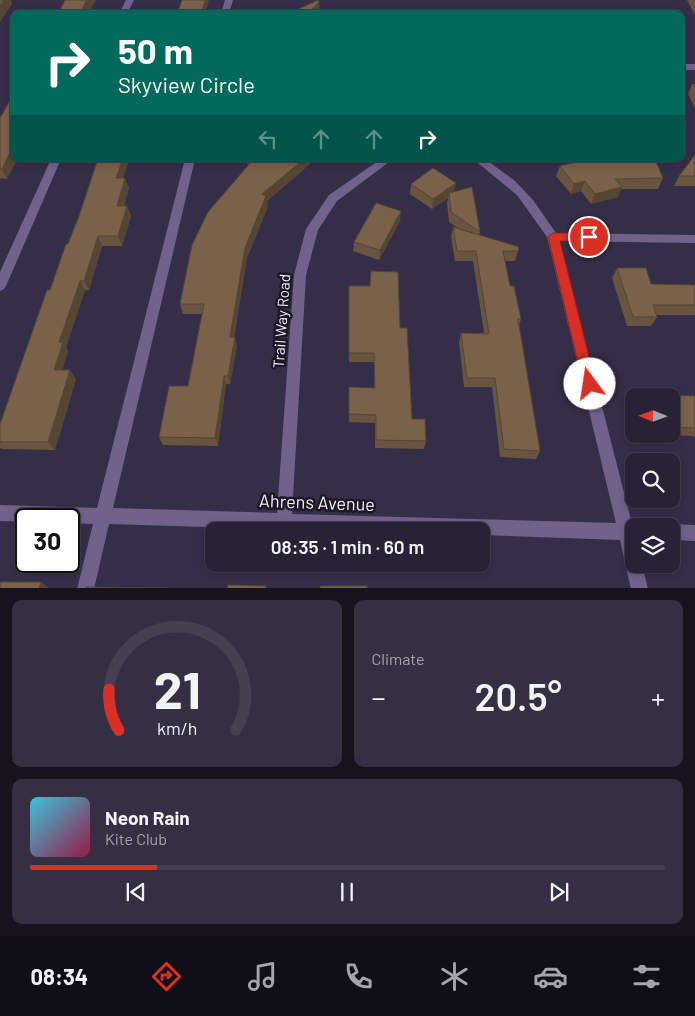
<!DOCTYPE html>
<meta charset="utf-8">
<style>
body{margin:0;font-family:Barlow,sans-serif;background:#342f42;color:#f1f3f6;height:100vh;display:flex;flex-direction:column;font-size:19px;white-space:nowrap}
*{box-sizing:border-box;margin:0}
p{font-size:16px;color:#a5a4ad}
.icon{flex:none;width:28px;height:28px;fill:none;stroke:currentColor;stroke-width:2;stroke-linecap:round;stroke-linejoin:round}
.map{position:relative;height:588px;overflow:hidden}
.drawer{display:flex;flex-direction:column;gap:12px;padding:12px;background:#16131e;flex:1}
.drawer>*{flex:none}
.hud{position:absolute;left:10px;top:10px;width:675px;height:152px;border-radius:10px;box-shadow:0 2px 8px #0003,0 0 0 1px #443f51;background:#00695c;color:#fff;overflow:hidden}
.needle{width:32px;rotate:271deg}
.tools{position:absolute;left:625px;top:388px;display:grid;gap:10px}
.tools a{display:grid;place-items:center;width:55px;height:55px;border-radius:10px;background:#282236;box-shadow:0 2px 8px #0003,0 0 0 1px #443f51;font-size:25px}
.speed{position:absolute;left:15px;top:508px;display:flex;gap:10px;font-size:25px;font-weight:700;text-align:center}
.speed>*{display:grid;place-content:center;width:65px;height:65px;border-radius:50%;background:#282236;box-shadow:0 2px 8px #0003,0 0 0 1px #443f51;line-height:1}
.speed .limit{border:2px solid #111;border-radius:8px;background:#fff;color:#111}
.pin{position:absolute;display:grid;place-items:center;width:42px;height:42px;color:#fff;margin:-21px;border:2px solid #fff;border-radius:50%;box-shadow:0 1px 5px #0007}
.me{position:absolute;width:55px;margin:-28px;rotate:346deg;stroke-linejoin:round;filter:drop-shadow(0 0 4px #0008)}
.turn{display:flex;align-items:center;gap:18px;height:105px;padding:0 25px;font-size:22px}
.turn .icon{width:65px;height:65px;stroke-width:2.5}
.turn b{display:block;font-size:35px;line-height:42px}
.lanes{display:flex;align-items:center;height:48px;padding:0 25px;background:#0003;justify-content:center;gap:25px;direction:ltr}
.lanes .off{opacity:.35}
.big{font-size:38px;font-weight:600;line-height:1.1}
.drawer .widget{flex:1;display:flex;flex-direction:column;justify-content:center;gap:8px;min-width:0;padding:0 18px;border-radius:10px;background:#342f42}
.drawer .dial{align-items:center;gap:0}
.dial svg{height:130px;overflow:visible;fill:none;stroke:#443f51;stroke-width:7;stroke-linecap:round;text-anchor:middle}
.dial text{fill:#f1f3f6;stroke:none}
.song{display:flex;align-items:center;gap:15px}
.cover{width:60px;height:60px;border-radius:8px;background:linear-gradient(135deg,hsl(190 70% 55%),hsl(340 70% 35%))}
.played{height:5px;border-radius:2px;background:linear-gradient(90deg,#d93025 20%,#443f51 20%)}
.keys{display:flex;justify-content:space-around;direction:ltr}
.heat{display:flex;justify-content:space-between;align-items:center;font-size:28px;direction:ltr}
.drawer .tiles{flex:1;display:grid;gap:12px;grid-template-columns:1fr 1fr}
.widget:last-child{grid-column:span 2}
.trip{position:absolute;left:205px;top:522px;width:285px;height:50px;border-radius:10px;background:#282236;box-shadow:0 2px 8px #0003,0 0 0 1px #443f51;font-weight:600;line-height:50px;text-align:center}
.menu{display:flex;height:80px;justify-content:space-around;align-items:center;background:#100e16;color:#a5a4ad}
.menu .icon{width:35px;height:35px}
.menu .active{color:#d93025}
.menu b{font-size:22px;color:#f1f3f6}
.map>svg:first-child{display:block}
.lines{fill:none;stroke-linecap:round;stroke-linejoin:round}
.minor{fill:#71628c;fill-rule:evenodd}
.wall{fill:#68543f}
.shaded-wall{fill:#554533}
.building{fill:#796249;stroke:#554533}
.route{fill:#d93025;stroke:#8d1f18}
.labels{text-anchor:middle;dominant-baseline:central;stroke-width:5;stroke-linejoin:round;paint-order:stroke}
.street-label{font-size:15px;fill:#f1edff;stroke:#1b1824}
.near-street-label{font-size:18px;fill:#f1edff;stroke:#1b1824}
</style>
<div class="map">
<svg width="695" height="589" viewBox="0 0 695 589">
<rect width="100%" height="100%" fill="#352e48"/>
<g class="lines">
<path class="minor" d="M126,0H134L127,14H119Z
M225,0H233L229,14H221Z
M681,64H695V70H681Z
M51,159H61L6,286L4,289L0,291V272Z
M185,159H195L113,508L277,513L294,275L306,229L329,195L381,159H393L337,201L318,230L306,275L292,514L616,523L547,237L517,195L473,159H485L515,181L533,200L556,233L695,235V243L560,241L632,524L640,526H634V564H642L648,589H631L620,540L481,535V531H343L109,524L94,589H77L93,524L69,523V519H26V522L0,521V505L97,508Z
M671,524L695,525V541L671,540V526H665Z"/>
</g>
<path class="wall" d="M687,0H695V15Z
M692,84H695V108L688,94Z
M0,118L14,159H17L7,179L1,178L0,180Z
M695,155V186H674L679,176Z
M247,159H309L310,164L267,201L268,206L247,258L234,337L237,346L230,384H226L218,446L163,445L159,437L188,386L203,314H183L180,304L248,166Z
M598,159L663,178L658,189H621L618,197L591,204L581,191L571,194L556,176L560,166Z
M123,178L129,188L124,206H127L131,216L122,246H102L89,290H85L66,347L68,351L62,370L76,379L55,450L2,449L0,448V424L50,290L79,216Z
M411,184L454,191L480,232L479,235L518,251L515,261H505L510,286L521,319L519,325L540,451L536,459L500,457L492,387H464L459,342L461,333H484L473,261H455L451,237L453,227L459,229L449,222L447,203L448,198L432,209L410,194Z
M400,221L379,260L353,251L354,242Z
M617,268L651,284L695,285V315H657V317L651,326H627L612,278Z
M349,286L400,328L412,419L426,441L424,449L375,448V423L349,422V387L374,388V362H349Z
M665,395L695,396V438L694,436L667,435V434H671V396H664Z"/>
<path class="shaded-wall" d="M4,0H11L12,4L0,22V6Z
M87,0H96L88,14H79Z
M205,0H209L205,14H201Z
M319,2L320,12L318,14H307Z
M14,144V159H17L7,179L2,169Z
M123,159H130L119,188L116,178Z
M304,159H309L310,164L267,201L268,206L247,258L232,346L230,337L245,248L262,194Z
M125,178L129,188L121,216L117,206Z
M585,181L581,191L571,194L574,184Z
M456,183L454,193H449L448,198L432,209L433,199Z
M622,187L618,197L591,204L595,194Z
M127,206L131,216L122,246L118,236Z
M401,211L400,221L379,260L380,250Z
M98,236L102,246L89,290L84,281Z
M80,281L85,290L66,347L68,351L60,378L54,370L59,342Z
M235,337L237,346L230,384L228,376Z
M70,370L76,379L55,450L48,442Z
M224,376L226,384L218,446L215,438Z
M41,582L49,588V589H39Z"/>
<path class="building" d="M0,0H4L0,6Z
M65,0H87L79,14H58Z
M182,0H205L201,14H177Z
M318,0L319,2L307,14H288Z
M14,93V144L2,169L0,168V118Z
M695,155V176H679Z
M98,159H123L116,178H125L117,206H127L118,236H98L84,281H80L59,342H63L54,370H70L48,442H0V424L47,290H50L66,244H68L79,216Z
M248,159H304L262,194L266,196L245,248L230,337H235L228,376H224L215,438L159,437L169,386H188L204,304H180L192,245L208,212L252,161Z
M590,159H655L663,178L615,179L622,187L595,194L585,181L574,184L560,166Z
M433,168L456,183L433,199L411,184Z
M472,187L480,232L451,212L449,193Z
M376,203L401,211L380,250L354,242Z
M453,227L519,247L518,251H503L510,286H514L521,319H518L540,451L504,449L495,378H467L461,333L489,334L476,251H457Z
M617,268H646L651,284L695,285V305H653L657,317H633Z
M371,271L398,272L400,328H407L412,419H425L426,441L376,440V415L349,414V387L375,388L374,353H349V286H370Z
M665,395L695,396V428L674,427L671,417V396H665Z
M0,582H41L39,589H0Z
M228,585L266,586V589H227Z
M320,586H367V589H320Z
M86,587L169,588V589H85Z"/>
<path class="route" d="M553,233H589L594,237L589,241H560L596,384L590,390L583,384L548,237Z"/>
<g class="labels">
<g class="street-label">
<text transform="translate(281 321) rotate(-86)">Trail Way Road</text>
</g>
<g class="near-street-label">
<text transform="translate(317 502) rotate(2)">Ahrens Avenue</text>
</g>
</g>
</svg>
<div class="tools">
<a><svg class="needle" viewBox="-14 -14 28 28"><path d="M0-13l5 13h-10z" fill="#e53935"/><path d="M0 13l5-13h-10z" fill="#a5a4ad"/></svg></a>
<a><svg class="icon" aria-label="search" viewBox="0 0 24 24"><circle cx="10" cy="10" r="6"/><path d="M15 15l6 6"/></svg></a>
<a><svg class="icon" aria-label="layers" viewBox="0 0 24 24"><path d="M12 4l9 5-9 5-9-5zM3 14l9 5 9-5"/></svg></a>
</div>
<div class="speed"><div class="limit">30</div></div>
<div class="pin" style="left:589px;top:237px;background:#d93025"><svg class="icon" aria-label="arrive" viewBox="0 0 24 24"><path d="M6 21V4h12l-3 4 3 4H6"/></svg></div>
<svg class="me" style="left:590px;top:384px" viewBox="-20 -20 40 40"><circle r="19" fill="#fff"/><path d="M0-13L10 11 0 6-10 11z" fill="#d93025"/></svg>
<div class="trip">08:35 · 1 min · 60 m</div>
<div class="hud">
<div class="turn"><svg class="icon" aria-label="right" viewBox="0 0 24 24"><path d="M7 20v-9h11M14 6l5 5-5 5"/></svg><div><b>50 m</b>Skyview Circle</div></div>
<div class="lanes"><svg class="icon off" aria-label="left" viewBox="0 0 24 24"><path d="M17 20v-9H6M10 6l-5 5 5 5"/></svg><svg class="icon off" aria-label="ahead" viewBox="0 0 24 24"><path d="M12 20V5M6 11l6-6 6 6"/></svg><svg class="icon off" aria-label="ahead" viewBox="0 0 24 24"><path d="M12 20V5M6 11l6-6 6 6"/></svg><svg class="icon" aria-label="right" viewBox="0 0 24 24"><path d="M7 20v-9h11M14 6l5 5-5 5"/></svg></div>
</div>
</div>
<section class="drawer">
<div class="tiles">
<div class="widget dial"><svg viewBox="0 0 100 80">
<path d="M14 69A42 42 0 1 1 86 69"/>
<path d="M14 69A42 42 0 0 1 8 44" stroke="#d93025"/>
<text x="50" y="56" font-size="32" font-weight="700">21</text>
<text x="50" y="72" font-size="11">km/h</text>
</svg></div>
<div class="widget"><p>Climate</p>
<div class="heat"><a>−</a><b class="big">20.5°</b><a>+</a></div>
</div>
<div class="widget">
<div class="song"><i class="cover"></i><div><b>Neon Rain</b><p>Kite Club</p></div></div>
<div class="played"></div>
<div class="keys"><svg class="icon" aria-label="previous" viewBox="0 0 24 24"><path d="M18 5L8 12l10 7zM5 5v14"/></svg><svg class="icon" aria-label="pause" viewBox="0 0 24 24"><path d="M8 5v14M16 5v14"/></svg><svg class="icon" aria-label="next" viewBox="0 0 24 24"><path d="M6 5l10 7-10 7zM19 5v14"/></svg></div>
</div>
</div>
</section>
<nav class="menu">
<b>08:34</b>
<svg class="icon active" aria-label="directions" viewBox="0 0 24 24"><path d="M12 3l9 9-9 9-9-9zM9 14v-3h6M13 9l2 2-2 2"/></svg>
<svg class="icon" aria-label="music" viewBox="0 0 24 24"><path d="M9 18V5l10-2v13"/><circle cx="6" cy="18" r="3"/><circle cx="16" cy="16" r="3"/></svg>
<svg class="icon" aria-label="phone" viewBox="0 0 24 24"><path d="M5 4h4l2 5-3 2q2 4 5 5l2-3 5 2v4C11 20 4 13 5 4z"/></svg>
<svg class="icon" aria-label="climate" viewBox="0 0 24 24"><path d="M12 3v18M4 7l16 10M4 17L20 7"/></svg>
<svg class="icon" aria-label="car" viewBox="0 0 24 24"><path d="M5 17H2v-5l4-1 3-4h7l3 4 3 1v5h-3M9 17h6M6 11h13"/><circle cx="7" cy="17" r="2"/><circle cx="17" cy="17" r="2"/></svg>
<svg class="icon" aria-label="filters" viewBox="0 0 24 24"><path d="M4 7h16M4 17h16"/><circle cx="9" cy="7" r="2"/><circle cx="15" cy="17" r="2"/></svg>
</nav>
